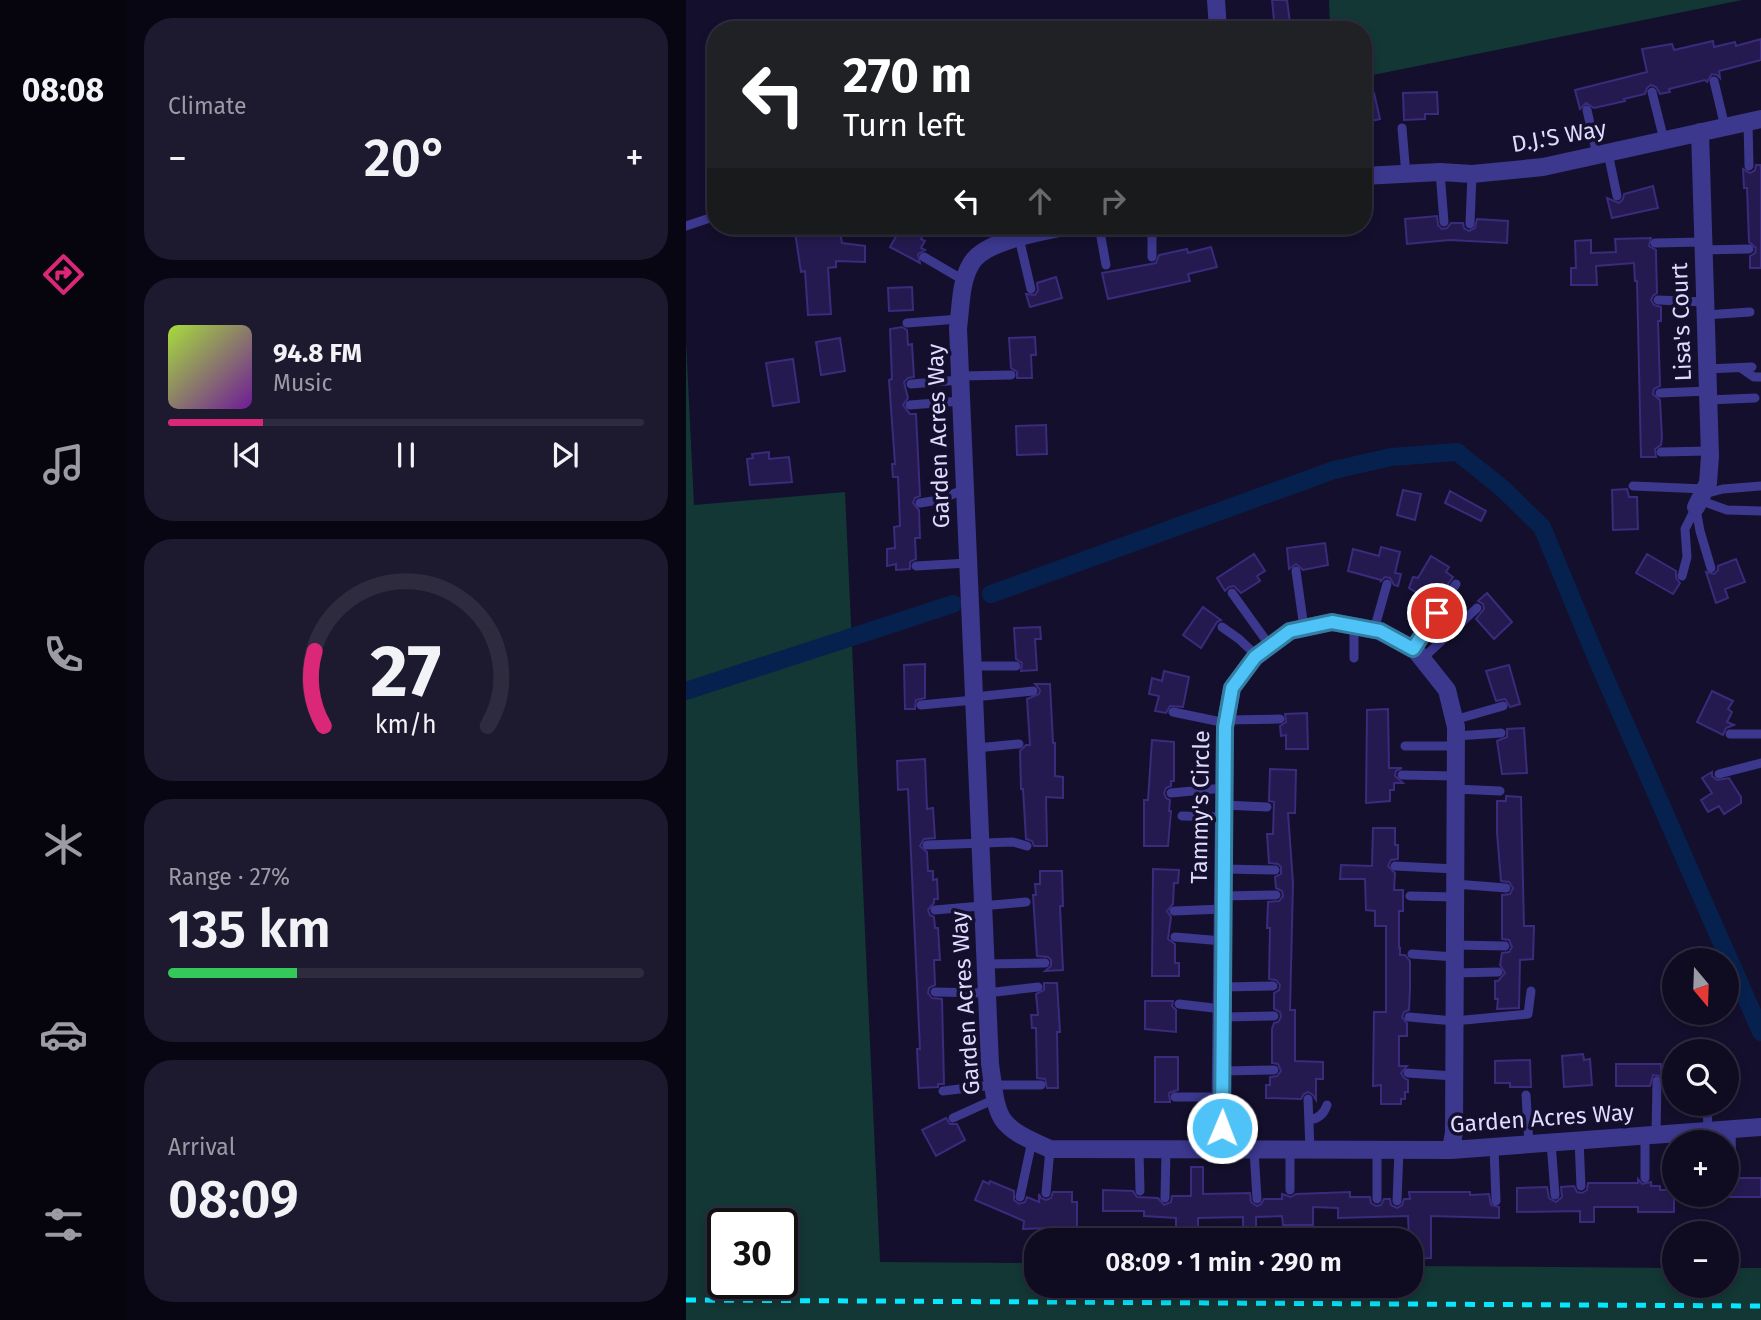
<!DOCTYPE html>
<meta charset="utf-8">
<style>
body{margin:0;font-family:"Fira Sans",sans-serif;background:#1d192e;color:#f1f3f6;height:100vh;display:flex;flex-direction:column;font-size:26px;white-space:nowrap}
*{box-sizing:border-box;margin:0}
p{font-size:23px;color:#9b9ba5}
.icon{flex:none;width:38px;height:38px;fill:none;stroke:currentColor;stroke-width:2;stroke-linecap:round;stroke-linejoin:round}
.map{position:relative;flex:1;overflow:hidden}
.sheet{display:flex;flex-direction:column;gap:18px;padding:18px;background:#080612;width:560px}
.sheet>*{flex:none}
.top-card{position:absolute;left:21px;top:21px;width:665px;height:214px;border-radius:28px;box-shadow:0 4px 10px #0003,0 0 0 2px #2f2b3f;background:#202124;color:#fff;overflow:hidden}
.needle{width:46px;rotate:161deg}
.buttons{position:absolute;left:976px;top:948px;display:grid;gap:14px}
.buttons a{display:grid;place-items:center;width:77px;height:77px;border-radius:50%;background:#0f0b21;box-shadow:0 4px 10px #0003,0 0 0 2px #2f2b3f;font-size:35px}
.speed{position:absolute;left:21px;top:1208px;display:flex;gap:14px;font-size:35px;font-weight:700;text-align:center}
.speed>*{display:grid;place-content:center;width:91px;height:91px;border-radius:50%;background:#0f0b21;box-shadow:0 4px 10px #0003,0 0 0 2px #2f2b3f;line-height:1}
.speed .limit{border:4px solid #111;border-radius:10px;background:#fff;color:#111}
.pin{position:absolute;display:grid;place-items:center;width:60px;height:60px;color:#fff;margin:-30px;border:4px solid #fff;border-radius:50%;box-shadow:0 2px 7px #0007}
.me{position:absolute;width:77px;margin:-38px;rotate:1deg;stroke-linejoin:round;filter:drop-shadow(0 0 5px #0008)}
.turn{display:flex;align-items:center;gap:24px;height:147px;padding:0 21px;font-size:32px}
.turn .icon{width:91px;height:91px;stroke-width:2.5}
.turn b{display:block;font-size:49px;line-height:60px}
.lanes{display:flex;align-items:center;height:66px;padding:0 21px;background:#0003;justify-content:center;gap:35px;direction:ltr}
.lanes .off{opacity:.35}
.big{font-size:52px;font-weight:600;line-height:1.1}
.sheet .widget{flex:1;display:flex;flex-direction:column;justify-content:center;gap:10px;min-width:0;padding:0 24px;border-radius:28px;background:#1d192e}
.sheet .dial{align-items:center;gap:0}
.dial svg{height:182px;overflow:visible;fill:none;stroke:#2f2b3f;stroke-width:7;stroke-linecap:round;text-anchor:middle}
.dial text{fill:#f1f3f6;stroke:none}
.song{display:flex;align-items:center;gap:21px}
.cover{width:84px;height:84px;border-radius:10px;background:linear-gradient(135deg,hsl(80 70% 55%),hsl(280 70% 35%))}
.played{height:7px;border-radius:4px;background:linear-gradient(90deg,#db2777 20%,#2f2b3f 20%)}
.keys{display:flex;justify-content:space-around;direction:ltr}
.heat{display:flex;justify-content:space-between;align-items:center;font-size:38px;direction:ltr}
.charge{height:10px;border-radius:5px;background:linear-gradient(90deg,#34c759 27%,#2f2b3f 0)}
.trip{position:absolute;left:338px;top:1228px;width:399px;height:70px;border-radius:28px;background:#0f0b21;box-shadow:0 4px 10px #0003,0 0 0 2px #2f2b3f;font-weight:600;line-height:70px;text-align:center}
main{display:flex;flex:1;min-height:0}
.dock{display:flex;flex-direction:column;width:126px;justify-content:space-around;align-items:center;background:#06040d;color:#9b9ba5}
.dock .icon{width:49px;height:49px}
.dock .active{color:#db2777}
.dock b{font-size:32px;color:#f1f3f6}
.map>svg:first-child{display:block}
.green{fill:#123735;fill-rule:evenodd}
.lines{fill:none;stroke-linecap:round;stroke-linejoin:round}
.canal{stroke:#07214e;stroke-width:18}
.building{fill:#251a4f;stroke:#3a2b7c;stroke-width:2}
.lane{stroke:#3b388e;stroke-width:9}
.street{stroke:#3b388e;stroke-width:18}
.rail{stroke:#07e7ff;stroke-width:5;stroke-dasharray:10 9;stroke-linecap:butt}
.route-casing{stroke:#337fa1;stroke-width:18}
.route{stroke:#4fc3f7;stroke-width:12}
.labels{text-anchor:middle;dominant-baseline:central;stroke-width:7;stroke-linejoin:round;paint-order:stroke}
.street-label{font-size:23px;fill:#dfdbff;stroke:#140f2c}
</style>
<main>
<nav class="dock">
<b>08:08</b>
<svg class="icon active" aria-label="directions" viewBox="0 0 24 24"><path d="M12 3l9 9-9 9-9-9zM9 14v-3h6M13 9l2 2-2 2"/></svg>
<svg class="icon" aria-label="music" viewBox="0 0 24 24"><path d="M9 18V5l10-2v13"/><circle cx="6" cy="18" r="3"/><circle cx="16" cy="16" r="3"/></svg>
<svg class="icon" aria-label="phone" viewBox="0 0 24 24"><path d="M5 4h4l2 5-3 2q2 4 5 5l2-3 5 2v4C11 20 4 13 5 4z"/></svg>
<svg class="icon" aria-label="climate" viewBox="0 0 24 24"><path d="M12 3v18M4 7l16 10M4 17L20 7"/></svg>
<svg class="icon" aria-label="car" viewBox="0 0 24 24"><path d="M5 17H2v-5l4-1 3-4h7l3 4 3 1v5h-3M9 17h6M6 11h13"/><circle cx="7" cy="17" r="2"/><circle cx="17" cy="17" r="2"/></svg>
<svg class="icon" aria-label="filters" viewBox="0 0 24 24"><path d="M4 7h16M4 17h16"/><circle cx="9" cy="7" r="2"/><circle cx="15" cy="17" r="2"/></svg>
</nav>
<section class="sheet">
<div class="widget"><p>Climate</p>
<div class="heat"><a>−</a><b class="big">20°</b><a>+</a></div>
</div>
<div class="widget">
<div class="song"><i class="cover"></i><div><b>94.8 FM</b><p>Music</p></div></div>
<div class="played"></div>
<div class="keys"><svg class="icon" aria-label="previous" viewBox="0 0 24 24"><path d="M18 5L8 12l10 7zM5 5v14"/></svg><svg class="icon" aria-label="pause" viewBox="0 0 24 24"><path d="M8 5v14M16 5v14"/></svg><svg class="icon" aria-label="next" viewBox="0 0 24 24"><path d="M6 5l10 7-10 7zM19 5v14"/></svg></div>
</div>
<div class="widget dial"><svg viewBox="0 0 100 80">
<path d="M14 69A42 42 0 1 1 86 69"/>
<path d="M14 69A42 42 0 0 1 10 36" stroke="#db2777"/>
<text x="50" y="56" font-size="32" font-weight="700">27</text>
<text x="50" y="72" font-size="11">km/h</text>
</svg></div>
<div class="widget"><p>Range · 27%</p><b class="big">135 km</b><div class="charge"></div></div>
<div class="widget"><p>Arrival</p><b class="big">08:09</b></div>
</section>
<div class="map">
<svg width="1075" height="1320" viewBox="0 0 1075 1320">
<rect width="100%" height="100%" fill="#140f2c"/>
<path class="green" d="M643,0H1056L677,77V30H644Z
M0,341L8,505L159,492L194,1262L350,1263V1286H724L725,1266L989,1268V1286H1041V1268H1075V1320H0ZM37,1223H96V1283H37Z"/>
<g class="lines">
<path class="canal" d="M305,594L648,470L705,457L771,452L816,488L856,527L910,657L1075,1032
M0,691L267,604"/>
</g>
<path class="building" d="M586,0H601L605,30H589Z
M1075,39V60L1033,71L1034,78L1031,75L1026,74L1021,82L1019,80L983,89L984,92L974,94L970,87L965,85L961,88L959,94L938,99L939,101L908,108L900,103L894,109L889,90L961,72L956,49L986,44L988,50L1027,41L1028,47L1049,42L1050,46Z
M751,92L752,114H739V119L718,120L717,93Z
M688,93L694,119L681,122L680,117L677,118V95Z
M1070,165H1075V268H1064V256L1069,253L1070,248L1063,242L1061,188H1058L1057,169L1064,173L1069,170Z
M967,186L972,208L926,218L921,198L933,203L937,199L938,194Z
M751,216L752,225L756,229L761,228L765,223H777L778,228L783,231L789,228L791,219L822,221L821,243L764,240L721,244L719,219Z
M108,226H153L156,243L179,246V262L150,261V267L142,268L145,314L122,315L119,271L115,272Z
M216,226H243L235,239L239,241L235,248L239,250L232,254L234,263L204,247Z
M965,238L963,246L970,250V255L971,293L967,296L965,300L968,305L975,307V321H972L974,386L968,389L967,394L974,400L976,438L975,445L969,449L970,457H955L951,281H949L948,263L910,266L911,285H885V268H890L889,241L905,240V253L930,252L929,239Z
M525,247L531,267L502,274L504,281L422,299L416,273L470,263L473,255L501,249L502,253Z
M370,277L376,298L344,307L340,294L349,295L352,290L351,283Z
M226,287L227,310L203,311L202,288Z
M216,327L221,330L222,345L226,344L228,377L222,378L218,382L222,398L217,405L224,414H230L234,496L229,498L227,503L233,510L234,538H229L230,559L224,562V569L210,570V564L201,566V549L209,548L208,527L214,526L212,477H207L206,464H209L203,380L206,379L204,329Z
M349,337L350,355H345L346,378H331V372L325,368L323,338Z
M154,338L159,371L135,375L130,342Z
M107,359L113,402L87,406L80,363Z
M360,425L361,454L331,455L330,426Z
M83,452V459L103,457L106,482L64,485L61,459L67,458L66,454Z
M941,489L943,497H951L952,529L927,530L926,490Z
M717,490L735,494L729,520L711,515Z
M764,491L800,511L795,521L759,503Z
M639,543L642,565L617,570L610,564L603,569L601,548Z
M695,547L714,552L709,573L715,574L712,586L708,585L704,578L699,577L694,582L695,580L662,571L667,549L693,556Z
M568,554L579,571L571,576L574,581L555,593L548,586L543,587L539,591L531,578Z
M961,554L990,571V578L994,583L987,594L950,573Z
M745,556L763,567L760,572L767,577L753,597L740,590L736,596L723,588L727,577L732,578Z
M1050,559L1059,582L1039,589L1042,598L1030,603L1020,572L1028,574L1032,570V566Z
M801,593L826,622L808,639L790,619L798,609L797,604L792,601Z
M517,607L535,620L531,622L515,648L497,635Z
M354,627L355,639H349L351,670L335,671L336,663L330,659L328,628Z
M239,664V698L230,700L229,709H219L218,665Z
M823,665L834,704L824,707L819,699L810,701L800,671Z
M478,671L503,677L497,707L484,706L480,713L469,711L473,696L463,694L466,678L476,681Z
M349,684H364L367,743H369V776L377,777V798L360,797L361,846H348L346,841L340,839L337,789H335L334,751L340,745H344L341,699L353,694L354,690Z
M1026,691L1047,701L1042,709L1046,712L1041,722L1048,725L1040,728L1037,735L1011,722Z
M702,709L703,768H716L710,771L709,776L717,783H708V790H704V801L680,803L681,710Z
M621,713L622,749H600V735L595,736L594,726L600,722L599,714Z
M838,728L841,773L816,774L811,741L821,737V729Z
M466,740L488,742V781H485V786L480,788L478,793L480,798L484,800L483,811H485L482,846H458V800H462Z
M239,759L241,809L247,808L249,838L238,839L234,846L241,852L242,871H247V880L251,879L252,899H248V903L242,910L244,915L248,917L249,928H252L254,960H248L249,985L243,988L242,993L246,998L256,999L258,1084H252V1087L233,1088L231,1049H234L222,789L212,790L211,761Z
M584,769L610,770L609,813H602L607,883L604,1010H609V1061L637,1062V1079H630V1100L627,1095L622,1092L618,1094L615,1099L580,1098V1085H584V1077L591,1076L595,1071L592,1064L586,1063V1029L588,1023L592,1022L595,1017L594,1012L588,1009V993L593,990L594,985L590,980L583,979L584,928H581L582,902L593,901L597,896L596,891L590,888L589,877L595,874V867L592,864L583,863L581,834H587L588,802L583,801Z
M1026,772V776L1031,780L1043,778L1055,797V803L1038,814L1033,806L1022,812L1015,800L1026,793L1016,778Z
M820,796L835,797L838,926H848L847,959L834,960L833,1008L811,1009L812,999H809V981H812L819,973L814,965L816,953L823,952L826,947L823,940L816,939V895L824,894L827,888L823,882L815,881L811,833V801H820Z
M687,828H709V845H712V859L705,860L702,866L709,873L708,890H717V911H713V948H714V955H719L724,961V988L723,1010L718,1012L716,1017L721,1023V1036H713V1066H721L715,1073L718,1078L722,1080V1092H719V1099H715V1104H695V1085L687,1086L688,1012H700V926H689V911L680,910L679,879H654L655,865L686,866Z
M467,869L493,870L492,883H488L487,904L481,911L485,917L482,939L489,944V963H493V976H466Z
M354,871H376L377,906H374L377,970L359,971L365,966V960L362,957L351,956L347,895H350L349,884H354Z
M358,983H371L374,1032H371L372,1088H361L359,1079L351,1078L350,1028H346L345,1015H352L350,994L358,990Z
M459,1001H487L486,1006L490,1010V1032L459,1029Z
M897,1054L898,1060L904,1059L906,1085L878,1087L876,1056Z
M469,1057H492V1090L483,1093L484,1102H469Z
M844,1060L845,1087H824V1083H809V1061Z
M930,1064H975V1076L967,1075L964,1086H930Z
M260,1118L264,1124H271L279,1140L250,1156L236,1130Z
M505,1167H517V1194L564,1193L565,1202L571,1206L575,1204L578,1199H596V1194L605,1197L610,1194L664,1192V1197H684L685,1203L690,1206L695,1205L698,1199H704L705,1205L711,1208L716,1205L718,1199H724L723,1192H784V1195L803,1194L805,1205L813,1207V1218L745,1216V1258L724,1259L722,1216L652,1218V1208L627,1207V1225H597L596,1216L570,1217V1230H557V1217L512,1218V1233L490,1234V1218L458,1216V1211H417V1190L447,1191L451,1197L472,1198L478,1205L485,1202L486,1196H505Z
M1053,1178H1075V1197H1041V1184L1049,1185Z
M952,1179L956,1184L965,1182V1186H974V1190H988V1212H952V1207H908V1222H894V1211L831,1212V1188L861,1187L863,1198L870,1202L876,1197L875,1187L888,1186L891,1192L896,1193L901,1190L902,1183H952Z
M297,1181L303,1184L304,1181L328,1191V1200L333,1204L339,1202L341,1197L353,1202V1194L355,1198L360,1200L365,1198L367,1192H386V1202H391V1227L337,1229L338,1221L289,1200Z"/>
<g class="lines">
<path class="lane" d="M1028,81L1039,127
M966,92L978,140
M901,110L911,155
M1062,122L1063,166
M716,128L720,175
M922,153L931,196
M754,172L758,222
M784,224L786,174
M0,226L30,216
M413,226L420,265
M466,226V257
M333,238L345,289
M969,243L1016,242
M1016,250L1063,249
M238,257L279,281
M972,300L1018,302
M1019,315L1064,312
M221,323L273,319
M1055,368L1068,377H1075
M1021,369L1066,367
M274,376L325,375
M225,384L274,380
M974,393L1022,391
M1022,400L1069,398
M224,405L275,401
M975,452L1023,451
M947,486L1019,489
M1018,494L1037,489L1075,486
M1013,500L1041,510L1075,511
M234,503L253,500L279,489
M1010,509L1014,531L1025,568
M230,566L282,563
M610,571L618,628
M996,576L1001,557L999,529L1010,507
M546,593L584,646
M668,626V658
M536,627L553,639L571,656
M688,630L701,584
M727,649L770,584
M736,659L791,608
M287,666H330
M288,697L347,691
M235,705L288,700
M487,712L540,723
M540,720L594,719
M768,720L817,706
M1044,734H1075
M770,736L815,733
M719,746H770
M290,748L333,744
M1033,774L1075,763
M716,775L769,776
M769,789L814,791
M485,793L538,788
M538,805L581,807
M496,816L538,817
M241,845L327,842L341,846
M709,866L769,869
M538,869L589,870
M769,884L820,888
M538,896L590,895
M724,896L769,897
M249,910L340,902
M488,911L537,909
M489,937L537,941
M769,945L819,946
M726,954L769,957
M299,964L359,963
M769,973L812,972
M537,987L587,986
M249,992L301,993L352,987
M493,1004L536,1009
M537,1017L588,1016
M723,1017L768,1021L842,1014L845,991
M536,1071L588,1070
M722,1073L768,1076
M257,1091L307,1085H355
M840,1095L843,1144
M489,1097H536
M622,1099L624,1150
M1021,1104L1022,1130
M267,1118L309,1099
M623,1120C632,1119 638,1114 641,1105
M1045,1129L1046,1179
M970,1134L971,1081
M959,1135V1178
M893,1140L895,1186
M865,1142L869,1195
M808,1147L810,1201
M453,1150L454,1191
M568,1150L571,1199
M691,1150V1199
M604,1190V1150
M360,1193L364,1149
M334,1197L346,1141
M479,1198L480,1150
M711,1201L713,1150"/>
<path class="street" d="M530,0L532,30
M677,176L754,172L786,174L857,167L1075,119
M383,226C357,232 298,240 285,264C274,282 275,308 272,328L304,1064C312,1121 309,1125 364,1149L765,1150L1075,1127
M1010,507L1022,483L1024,456L1014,132
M534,1150L539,727L546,688L569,657L604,631L646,622L694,631L730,651L761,690L770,727L768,1132L765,1150"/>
<path class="rail" d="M0,1300L1075,1306"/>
</g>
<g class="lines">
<g class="route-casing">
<path id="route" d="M536,1128L539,727L546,688L569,657L604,631L646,622L694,631L727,649L751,613"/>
</g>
<use href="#route" class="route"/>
</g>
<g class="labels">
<g class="street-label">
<text transform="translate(873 136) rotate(-10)">D.J.'S Way</text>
<text transform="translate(995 322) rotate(-92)">Lisa's Court</text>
<text transform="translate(252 436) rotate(-92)">Garden Acres Way</text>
<text transform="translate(514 807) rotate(-89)">Tammy's Circle</text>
<text transform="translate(279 1003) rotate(-94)">Garden Acres Way</text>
<text transform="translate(856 1118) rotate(-4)">Garden Acres Way</text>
</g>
</g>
</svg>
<div class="buttons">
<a><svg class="needle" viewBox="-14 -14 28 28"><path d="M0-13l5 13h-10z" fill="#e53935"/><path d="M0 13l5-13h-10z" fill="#9b9ba5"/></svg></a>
<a><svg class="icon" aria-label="search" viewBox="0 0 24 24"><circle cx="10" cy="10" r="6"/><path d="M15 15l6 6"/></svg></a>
<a>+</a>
<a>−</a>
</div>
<div class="speed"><div class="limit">30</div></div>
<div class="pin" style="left:751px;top:613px;background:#d93025"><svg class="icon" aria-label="arrive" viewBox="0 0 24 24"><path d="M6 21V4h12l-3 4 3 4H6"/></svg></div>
<svg class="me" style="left:536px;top:1128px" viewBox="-20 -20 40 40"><circle r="17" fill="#4fc3f7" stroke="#fff" stroke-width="3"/><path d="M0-11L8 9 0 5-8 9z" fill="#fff"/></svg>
<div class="trip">08:09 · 1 min · 290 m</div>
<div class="top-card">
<div class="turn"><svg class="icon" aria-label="left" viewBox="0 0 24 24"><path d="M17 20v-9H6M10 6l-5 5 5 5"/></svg><div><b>270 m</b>Turn left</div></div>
<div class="lanes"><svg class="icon" aria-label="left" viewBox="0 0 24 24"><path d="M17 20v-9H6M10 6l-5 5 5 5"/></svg><svg class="icon off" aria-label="ahead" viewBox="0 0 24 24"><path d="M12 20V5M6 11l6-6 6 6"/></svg><svg class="icon off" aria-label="right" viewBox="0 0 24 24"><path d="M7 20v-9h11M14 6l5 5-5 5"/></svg></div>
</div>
</div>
</main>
